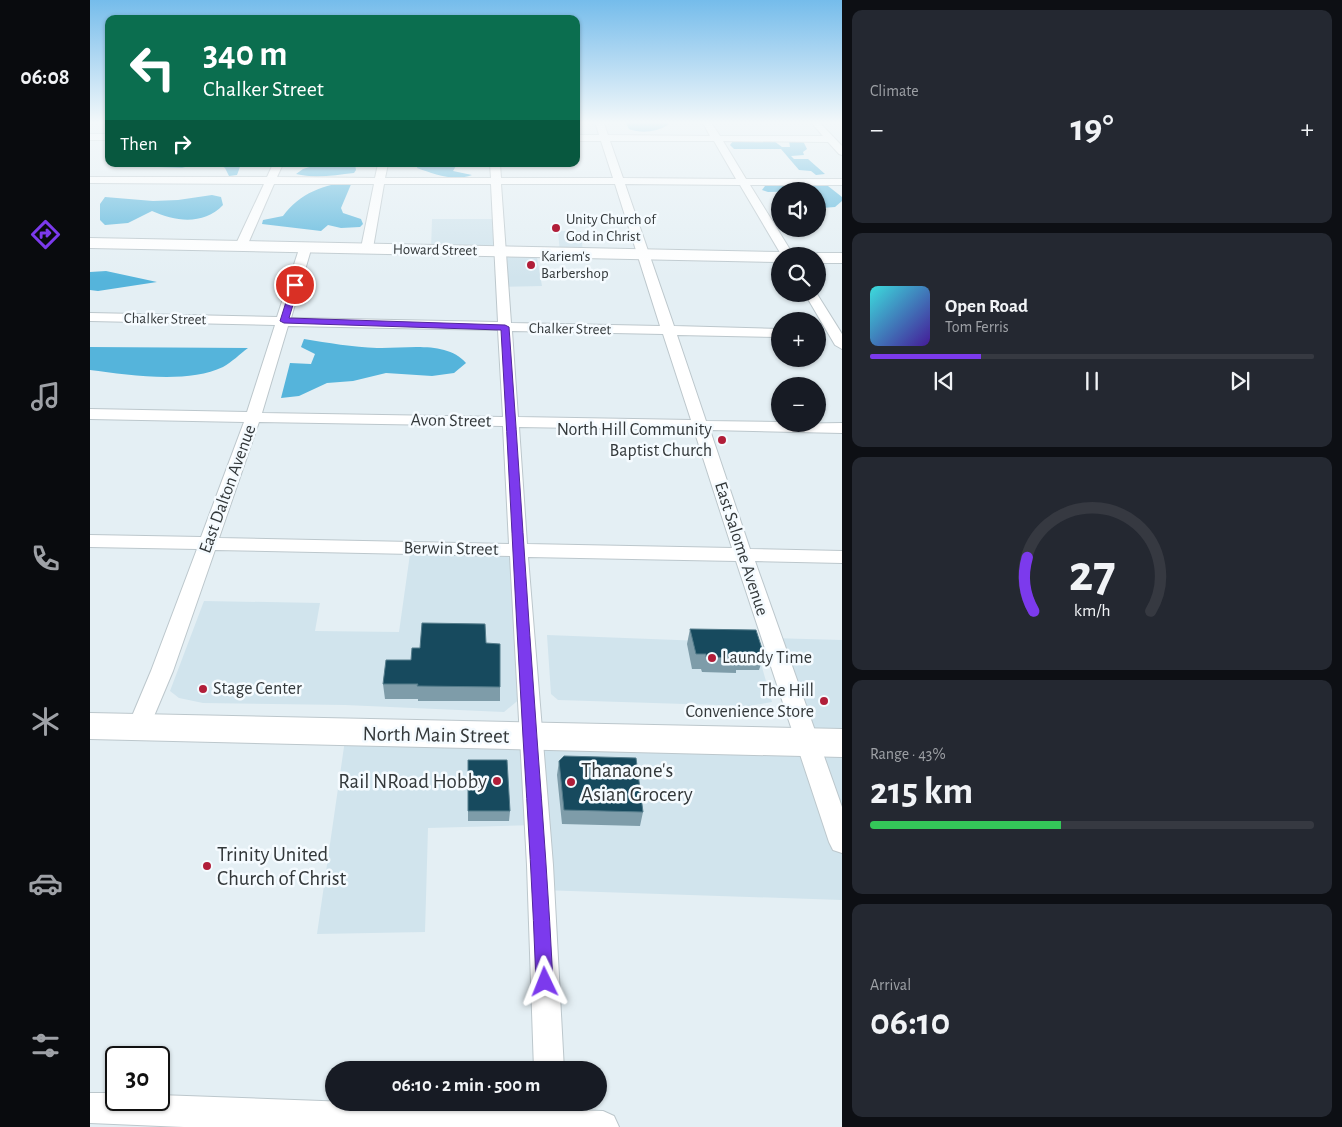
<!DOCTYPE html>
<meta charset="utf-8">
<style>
body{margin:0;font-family:"Alegreya Sans",sans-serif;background:#242831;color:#f1f3f6;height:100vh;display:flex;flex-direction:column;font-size:19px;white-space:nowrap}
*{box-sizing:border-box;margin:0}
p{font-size:16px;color:#9ea1a6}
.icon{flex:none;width:28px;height:28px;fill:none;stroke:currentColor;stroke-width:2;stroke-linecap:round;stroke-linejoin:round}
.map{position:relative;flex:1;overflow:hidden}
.sheet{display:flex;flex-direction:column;gap:10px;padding:10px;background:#0d0f14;width:500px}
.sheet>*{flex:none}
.top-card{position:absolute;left:15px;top:15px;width:475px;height:152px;border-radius:10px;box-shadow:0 1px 4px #0004;background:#0b6e4f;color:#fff;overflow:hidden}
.controls{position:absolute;left:681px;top:182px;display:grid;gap:10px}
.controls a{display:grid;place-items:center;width:55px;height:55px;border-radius:50%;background:#171b24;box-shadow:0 1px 4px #0004;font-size:25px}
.speed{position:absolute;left:15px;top:1046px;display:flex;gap:10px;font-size:25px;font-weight:700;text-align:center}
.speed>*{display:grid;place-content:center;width:65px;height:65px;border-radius:50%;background:#171b24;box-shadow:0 1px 4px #0004;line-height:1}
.speed .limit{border:2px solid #111;border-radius:8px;background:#fff;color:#111}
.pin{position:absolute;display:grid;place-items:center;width:42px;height:42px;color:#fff;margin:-21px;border:2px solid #fff;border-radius:50%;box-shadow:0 1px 5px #0007}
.me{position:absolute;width:55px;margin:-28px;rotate:358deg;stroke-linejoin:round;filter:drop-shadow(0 0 4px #0008)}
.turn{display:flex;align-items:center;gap:18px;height:105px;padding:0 15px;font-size:22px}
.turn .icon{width:65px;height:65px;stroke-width:2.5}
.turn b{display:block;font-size:35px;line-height:42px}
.then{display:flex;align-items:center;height:48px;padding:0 15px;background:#0003;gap:10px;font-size:19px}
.big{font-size:38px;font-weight:700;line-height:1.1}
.sheet .card{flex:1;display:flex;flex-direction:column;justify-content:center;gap:8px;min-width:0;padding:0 18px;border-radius:10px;background:#242831}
.sheet .dial{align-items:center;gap:0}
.dial svg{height:130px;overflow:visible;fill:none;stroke:#363941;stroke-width:7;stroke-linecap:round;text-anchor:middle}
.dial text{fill:#f1f3f6;stroke:none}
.song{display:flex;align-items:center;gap:15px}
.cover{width:60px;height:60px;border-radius:8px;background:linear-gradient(135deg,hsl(180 70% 55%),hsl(260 70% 35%))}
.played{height:5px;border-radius:2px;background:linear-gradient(90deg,#7c3aed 25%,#363941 25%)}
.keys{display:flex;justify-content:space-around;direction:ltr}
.heat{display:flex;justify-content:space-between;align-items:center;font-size:28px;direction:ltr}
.charge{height:8px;border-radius:4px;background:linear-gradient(90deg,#34c759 43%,#363941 0)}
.trip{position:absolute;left:235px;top:1061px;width:282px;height:50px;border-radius:25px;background:#171b24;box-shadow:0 1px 4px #0004;font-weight:700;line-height:50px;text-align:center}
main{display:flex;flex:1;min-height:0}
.dock{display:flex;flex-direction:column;width:90px;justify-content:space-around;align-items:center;background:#090b0e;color:#9ea1a6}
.dock .icon{width:35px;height:35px}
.dock .current{color:#7c3aed}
.dock b{font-size:22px;color:#f1f3f6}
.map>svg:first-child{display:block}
.built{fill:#d1e4ed}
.forest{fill:#55b4db}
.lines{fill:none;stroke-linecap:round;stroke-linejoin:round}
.minor-casing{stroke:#bcc7cc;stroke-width:2}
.secondary-casing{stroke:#bcc7cc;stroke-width:2}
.primary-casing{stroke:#bcc7cc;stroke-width:2}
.minor{fill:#fff;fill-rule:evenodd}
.secondary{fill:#fff;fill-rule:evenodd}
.primary{fill:#fff;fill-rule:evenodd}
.wall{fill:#7e9ca9}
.building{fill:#174a5e;stroke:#547c8b}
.route{fill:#7c3aed;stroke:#51269a}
.poi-dot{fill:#b11e39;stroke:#f5fbff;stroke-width:2}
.labels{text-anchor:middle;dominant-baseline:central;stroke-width:5;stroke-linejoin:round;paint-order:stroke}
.far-poi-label{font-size:15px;fill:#33383a;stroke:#f5fbff;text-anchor:start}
.far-street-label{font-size:15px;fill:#33383a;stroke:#f5fbff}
.street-label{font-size:18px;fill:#33383a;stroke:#f5fbff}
.poi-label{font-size:18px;fill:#33383a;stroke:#f5fbff;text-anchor:end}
.near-street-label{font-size:21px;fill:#33383a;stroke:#f5fbff}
.near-poi-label{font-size:21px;fill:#33383a;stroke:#f5fbff;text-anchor:start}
</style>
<main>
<nav class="dock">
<b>06:08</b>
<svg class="icon current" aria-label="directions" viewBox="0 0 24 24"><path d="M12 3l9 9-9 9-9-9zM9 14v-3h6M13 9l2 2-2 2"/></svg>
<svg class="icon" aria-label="music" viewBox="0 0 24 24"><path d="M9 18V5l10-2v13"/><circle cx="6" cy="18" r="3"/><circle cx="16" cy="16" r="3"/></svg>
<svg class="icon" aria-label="phone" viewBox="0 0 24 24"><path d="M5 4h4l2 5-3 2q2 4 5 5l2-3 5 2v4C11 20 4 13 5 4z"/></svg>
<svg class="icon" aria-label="climate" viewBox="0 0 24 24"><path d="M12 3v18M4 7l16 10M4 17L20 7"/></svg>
<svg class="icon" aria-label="car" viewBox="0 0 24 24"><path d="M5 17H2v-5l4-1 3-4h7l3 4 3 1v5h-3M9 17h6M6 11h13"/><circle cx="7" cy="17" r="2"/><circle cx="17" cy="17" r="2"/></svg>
<svg class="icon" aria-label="filters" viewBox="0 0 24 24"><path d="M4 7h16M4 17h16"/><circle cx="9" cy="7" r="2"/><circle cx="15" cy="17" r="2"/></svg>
</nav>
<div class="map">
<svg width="752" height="1127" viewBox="0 0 752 1127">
<rect width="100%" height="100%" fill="#e4eff4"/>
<path class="built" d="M342,219H408L410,251L446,252L452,286L413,287L410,251L341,250Z
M468,231H491L493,253H470Z
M320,554L402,556L418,557L423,560L431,698L414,712L255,705L113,703L89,698L80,691L114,601L230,603L225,631L309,632Z
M457,635L665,643L682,702L659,706L468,700L461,694Z
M681,638L752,640V900L451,890L447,825L338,828L335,932L227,934L256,733L718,742Z"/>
<path class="forest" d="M535,121H579L578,125C566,132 552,134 539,129Z
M643,141H684L692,147H700L699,141H713L717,149L713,152L714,155L701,156L704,159H718L735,174L726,175L721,171L709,170L691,149H644L640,145Z
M66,164H151L147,175L139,176L135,168L130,165L119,166L102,165L92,168L68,167Z
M229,164H265L266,170L264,173C245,175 226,179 206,174L213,169Z
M328,164H371L366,166L363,171L382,175C364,182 344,174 327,168Z
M262,182L251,208L253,213L271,219L273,224L270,227L251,228L238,225L231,231L172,224L173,220L193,216C209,194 235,183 262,182Z
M675,186H738L752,197V201L745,207L732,208L728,201V191L678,192L672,190Z
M122,195L131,197L133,205C114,225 86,222 62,211L38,223L15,225L10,220V204L15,197L63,201L88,200Z
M16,271L67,282L8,291L0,290V272Z
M214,339C238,343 263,347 287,348C315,349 356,340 376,363L364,373L342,376L296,373L263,381L237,383L209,396L191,398L200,363L221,364L225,354L211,347Z
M0,347L158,348C150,354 142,362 133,367C97,384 39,375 0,370Z"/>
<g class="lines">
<g class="minor-casing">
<path id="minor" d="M505,121H513L518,135L620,136L612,121H620L630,136H733L720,121H728L752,146V155L749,154L738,142L633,141L656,179H752V185H660L704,256H692L650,185L535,184L584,326L690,329V337L587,335L616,421L690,422V424L752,423V433L620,430L660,549L752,551V563L665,561L752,807V853L743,850L739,842L646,561L438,557L463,865L474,1070H444L437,865L420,556L125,550L83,671L59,728L56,734L48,737L40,734L37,728L61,671L107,549L0,547V535L111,537L154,422L0,419V409L157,412L185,325L0,321V313L187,317L210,246L216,243L222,246L201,318L408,322L401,184H294L283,248L277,251L271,248L284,184H184L157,246L151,249L145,246L174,184L0,183V177H177L183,164H193L187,177L285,178L288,164H298L295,178H401L400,164H410L411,178H523L511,141H486V135H509ZM520,141H624L646,179L533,178ZM411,184H525L570,326L421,323ZM198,326L408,330L413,417L172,413ZM422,331L573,334L601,420L428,417ZM169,422L413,426L419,544L129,538ZM429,427L604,430L642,548L437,544Z
M0,134H19V140H0Z
M715,294H727L752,334V349L745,345Z
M0,1093H26V1100H69V1095L447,1109V1102H477L478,1110L513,1111L524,1116L529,1127H94L0,1123Z"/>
</g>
<g class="secondary-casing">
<path id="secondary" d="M0,238L690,252L696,253L698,256H690V262L0,248Z
M728,253H752V263H728V256H720Z"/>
</g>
<g class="primary-casing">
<path id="primary" d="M0,713L752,729V757L0,739Z"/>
</g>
<use href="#minor" class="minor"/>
<use href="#secondary" class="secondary"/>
<use href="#primary" class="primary"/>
</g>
<path class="wall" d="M600,629L674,655L669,670H646V673L612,672L611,669H602L597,644Z
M396,643L410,687V701H328V699H295L293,684L321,660L330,648Z
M378,760L420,811L419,821H378Z
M469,761L553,812L550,826L472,824L467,775Z"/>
<path class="building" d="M332,623L395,624L396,643L410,644V687L327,686L328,684H293L296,660H321L322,648H330Z
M600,629L666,630L674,655H649L650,658L616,657V654H606Z
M474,756L546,758L553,812L474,810L469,761Z
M378,760H417L420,811H378Z"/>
<linearGradient id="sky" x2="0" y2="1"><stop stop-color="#75bceb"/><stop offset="0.44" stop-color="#f3f8fa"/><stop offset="1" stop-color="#f3f8fa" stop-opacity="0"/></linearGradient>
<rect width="752" height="278" fill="url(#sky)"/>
<path class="route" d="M202,283L209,285L199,318L415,325L419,327C429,464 437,601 447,738C453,819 459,901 463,982L461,988L455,991L449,988L446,982C443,900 438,819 433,737C425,601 419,465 411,330L194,323L190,321Z"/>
<g class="poi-dot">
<circle cx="466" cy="228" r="5"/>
<circle cx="441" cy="265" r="5"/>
<circle cx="632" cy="440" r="5"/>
<circle cx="622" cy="658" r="5"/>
<circle cx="113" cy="689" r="5"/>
<circle cx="734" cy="701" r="5"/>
<circle cx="407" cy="781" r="5"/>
<circle cx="481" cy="782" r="5"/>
<circle cx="117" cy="866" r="5"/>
</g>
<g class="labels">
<g class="far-poi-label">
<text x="476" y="219">Unity Church of<tspan x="476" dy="17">God in Christ</tspan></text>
<text x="451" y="256">Kariem's<tspan x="451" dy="17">Barbershop</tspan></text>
</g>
<g class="far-street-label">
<text transform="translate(345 250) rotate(1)">Howard Street</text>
<text transform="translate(75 319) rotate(1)">Chalker Street</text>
<text transform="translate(480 329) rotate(1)">Chalker Street</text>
</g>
<g class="street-label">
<text transform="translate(361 421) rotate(1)">Avon Street</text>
<text transform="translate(138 489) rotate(-70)">East Dalton Avenue</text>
<text transform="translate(361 549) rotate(1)">Berwin Street</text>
<text transform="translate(651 549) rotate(72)">East Salome Avenue</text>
</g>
<g class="poi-label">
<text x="622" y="430">North Hill Community<tspan x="622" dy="21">Baptist Church</tspan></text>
<text x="632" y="658" text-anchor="start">Laundy Time</text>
<text x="123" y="689" text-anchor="start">Stage Center</text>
<text x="724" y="691">The Hill<tspan x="724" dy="21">Convenience Store</tspan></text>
</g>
<g class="near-street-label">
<text transform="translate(346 735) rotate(1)">North Main Street</text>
</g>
<g class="near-poi-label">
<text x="491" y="770">Thanaone's<tspan x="491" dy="24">Asian Grocery</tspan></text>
<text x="397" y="781" text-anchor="end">Rail NRoad Hobby</text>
<text x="127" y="854">Trinity United<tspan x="127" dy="24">Church of Christ</tspan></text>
</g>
</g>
</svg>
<div class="controls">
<a><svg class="icon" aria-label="sound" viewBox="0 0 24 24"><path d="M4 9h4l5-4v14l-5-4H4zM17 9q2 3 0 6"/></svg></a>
<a><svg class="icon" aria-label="search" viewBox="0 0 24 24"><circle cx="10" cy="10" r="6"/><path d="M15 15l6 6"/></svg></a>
<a>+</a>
<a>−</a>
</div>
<div class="speed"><div class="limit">30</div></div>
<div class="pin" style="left:205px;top:285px;background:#d93025"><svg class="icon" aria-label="arrive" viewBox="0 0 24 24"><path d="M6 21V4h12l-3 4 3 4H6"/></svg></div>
<svg class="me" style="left:455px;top:982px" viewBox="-20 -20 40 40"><path d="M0-17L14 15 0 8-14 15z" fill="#7c3aed" stroke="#fff" stroke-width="4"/></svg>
<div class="trip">06:10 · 2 min · 500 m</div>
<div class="top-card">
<div class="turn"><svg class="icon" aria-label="left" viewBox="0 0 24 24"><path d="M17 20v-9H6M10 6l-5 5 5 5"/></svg><div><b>340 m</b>Chalker Street</div></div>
<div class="then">Then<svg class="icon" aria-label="right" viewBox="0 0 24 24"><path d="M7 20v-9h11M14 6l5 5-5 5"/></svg></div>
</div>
</div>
<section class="sheet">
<div class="card"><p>Climate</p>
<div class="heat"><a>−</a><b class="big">19°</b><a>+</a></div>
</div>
<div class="card">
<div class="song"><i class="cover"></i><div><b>Open Road</b><p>Tom Ferris</p></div></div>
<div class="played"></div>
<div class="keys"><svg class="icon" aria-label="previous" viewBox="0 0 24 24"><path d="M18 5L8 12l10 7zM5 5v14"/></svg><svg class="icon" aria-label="pause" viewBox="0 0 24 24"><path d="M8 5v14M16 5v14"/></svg><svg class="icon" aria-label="next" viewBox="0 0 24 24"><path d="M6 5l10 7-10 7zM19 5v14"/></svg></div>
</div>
<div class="card dial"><svg viewBox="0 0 100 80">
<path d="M14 69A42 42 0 1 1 86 69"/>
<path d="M14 69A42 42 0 0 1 10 36" stroke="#7c3aed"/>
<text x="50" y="56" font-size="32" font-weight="700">27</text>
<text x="50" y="72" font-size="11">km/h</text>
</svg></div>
<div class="card"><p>Range · 43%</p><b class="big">215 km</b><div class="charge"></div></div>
<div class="card"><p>Arrival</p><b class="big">06:10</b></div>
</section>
</main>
